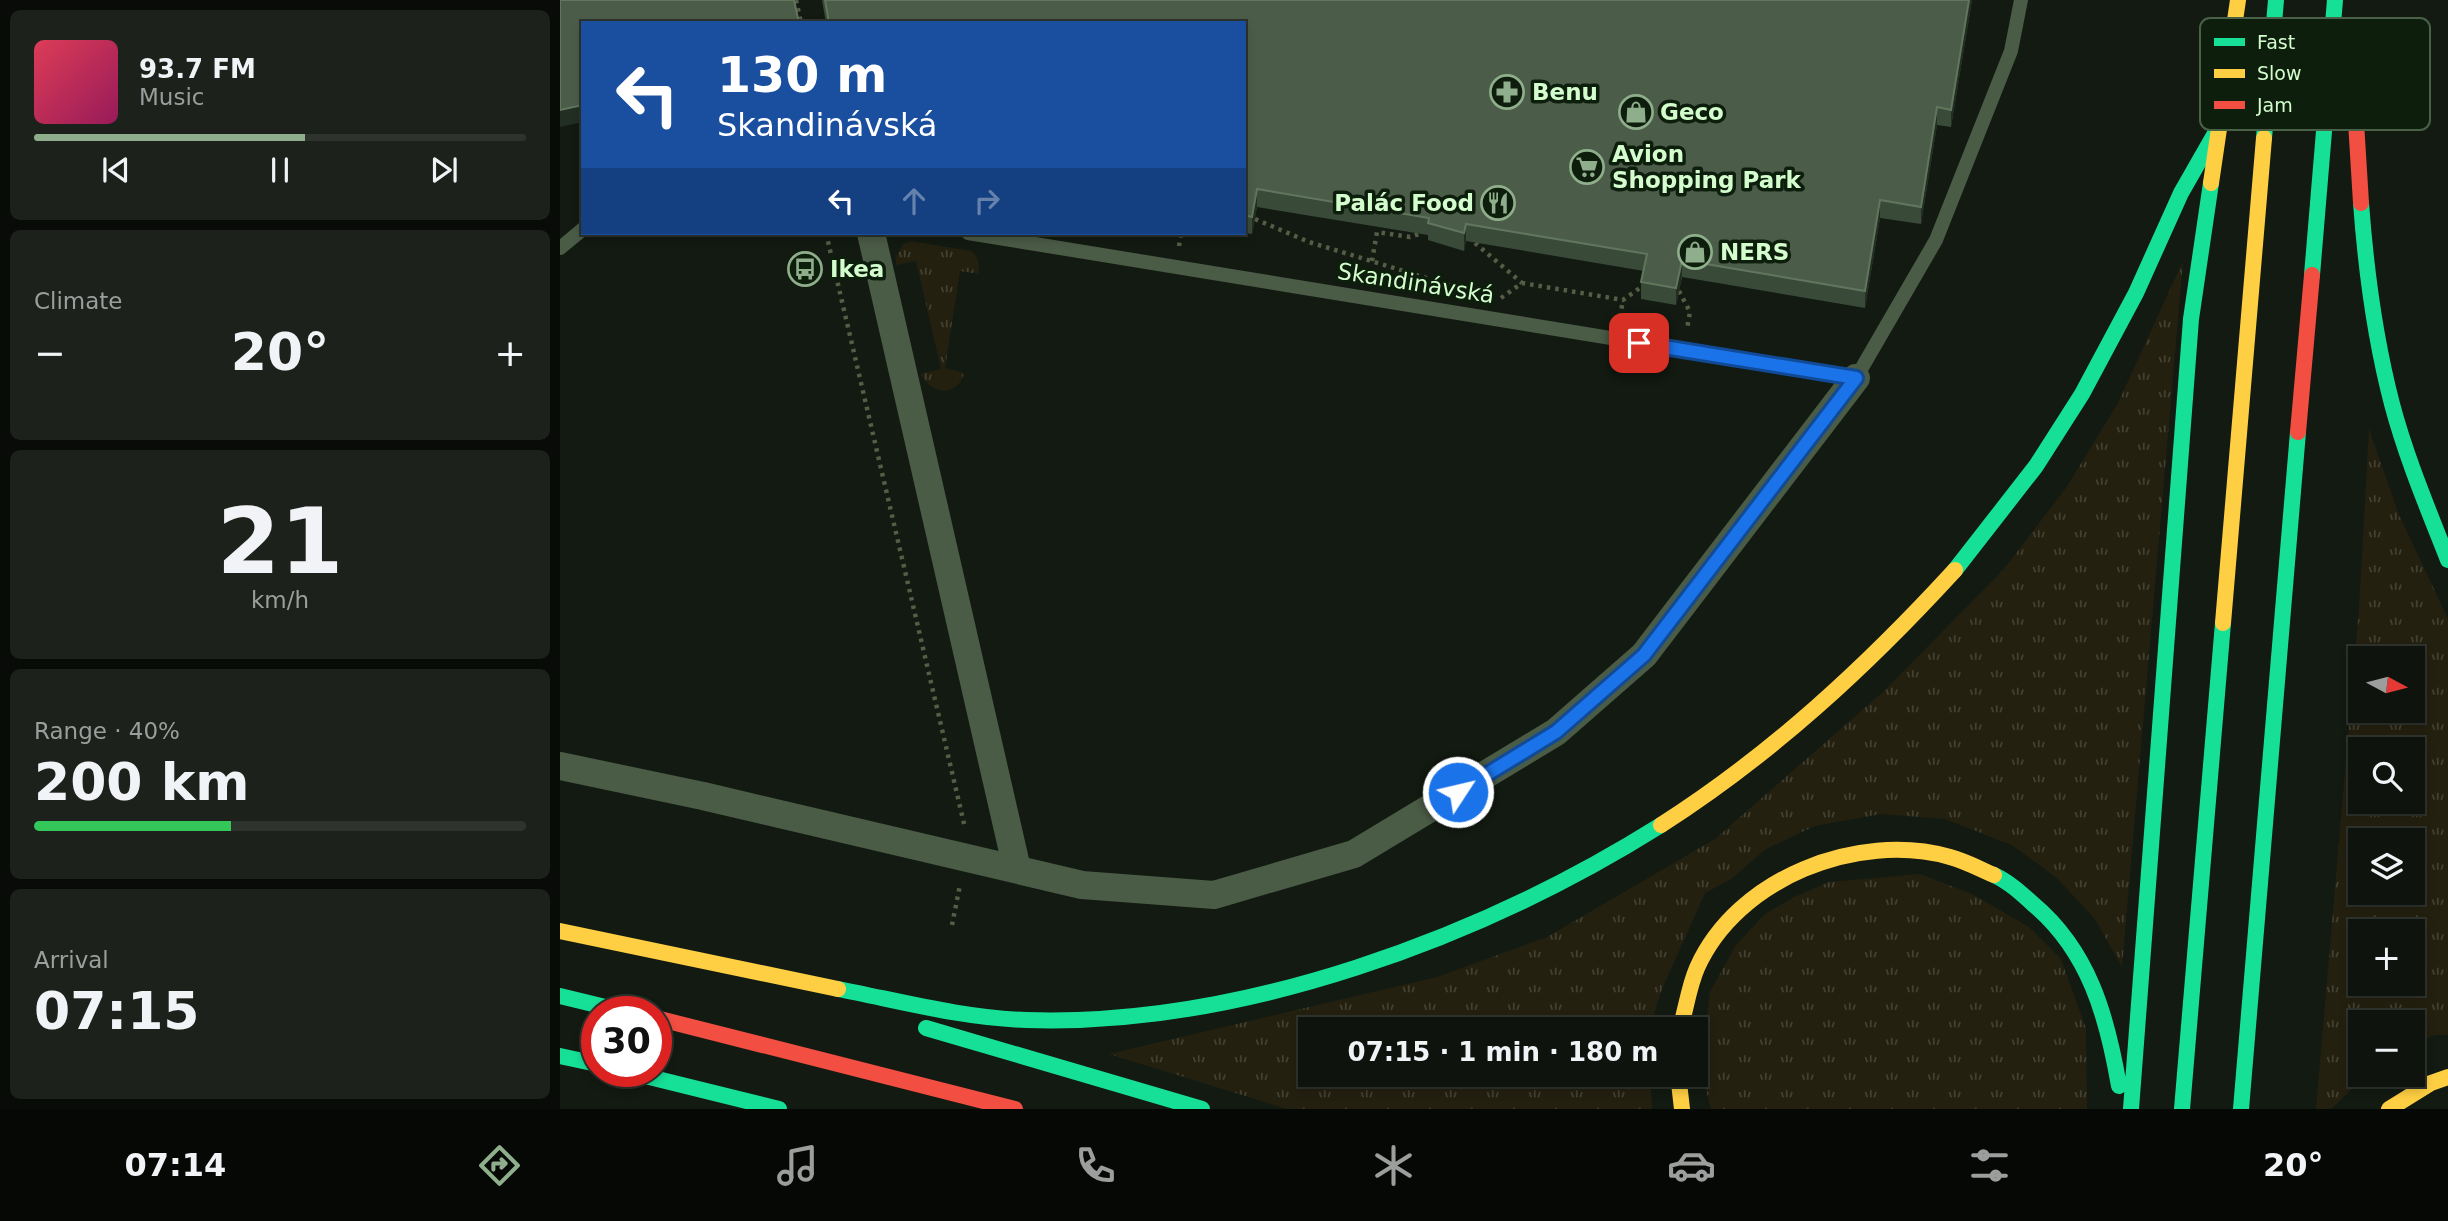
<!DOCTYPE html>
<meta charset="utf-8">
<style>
body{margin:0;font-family:"DejaVu Sans",sans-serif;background:#1c211b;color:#f1f3f6;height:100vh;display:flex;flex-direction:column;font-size:26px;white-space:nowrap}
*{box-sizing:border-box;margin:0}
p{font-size:23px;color:#9b9e9d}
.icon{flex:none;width:38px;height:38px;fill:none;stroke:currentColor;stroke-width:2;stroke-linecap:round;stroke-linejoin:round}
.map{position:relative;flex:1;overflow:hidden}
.drawer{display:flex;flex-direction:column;gap:10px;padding:10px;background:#080b07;width:560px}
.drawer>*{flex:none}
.guide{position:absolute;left:21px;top:21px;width:665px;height:214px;border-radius:0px;box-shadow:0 4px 10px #0003,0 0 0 2px #2e332e;background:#1a4fa0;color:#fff;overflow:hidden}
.needle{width:46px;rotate:97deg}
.buttons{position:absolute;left:1788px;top:646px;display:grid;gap:14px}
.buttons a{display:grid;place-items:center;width:77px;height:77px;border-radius:0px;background:#0e140d;box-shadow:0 4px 10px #0003,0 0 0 2px #2e332e;font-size:35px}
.speed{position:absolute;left:21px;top:996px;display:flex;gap:14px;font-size:35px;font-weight:700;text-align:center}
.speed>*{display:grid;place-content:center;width:91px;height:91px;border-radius:50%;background:#0e140d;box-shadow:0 4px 10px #0003,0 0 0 2px #2e332e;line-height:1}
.speed .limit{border:10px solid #d22;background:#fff;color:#111}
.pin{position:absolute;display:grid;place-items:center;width:60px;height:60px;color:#fff;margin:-30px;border-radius:14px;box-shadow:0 4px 10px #0006}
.me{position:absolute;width:77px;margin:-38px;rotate:55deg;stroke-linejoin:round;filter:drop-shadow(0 0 5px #0008)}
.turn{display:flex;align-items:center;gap:24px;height:147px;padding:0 21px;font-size:32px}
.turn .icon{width:91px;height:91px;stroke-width:2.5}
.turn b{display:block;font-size:49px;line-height:60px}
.lanes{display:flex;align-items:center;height:66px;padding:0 21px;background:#0003;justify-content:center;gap:35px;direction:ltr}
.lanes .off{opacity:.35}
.big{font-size:52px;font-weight:700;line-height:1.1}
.drawer .card{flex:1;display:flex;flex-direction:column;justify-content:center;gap:10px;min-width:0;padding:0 24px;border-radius:10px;background:#1c211b}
.drawer .dial{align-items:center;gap:0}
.dial b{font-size:91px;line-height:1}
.song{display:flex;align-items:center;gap:21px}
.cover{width:84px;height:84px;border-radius:10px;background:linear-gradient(135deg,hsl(350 70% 55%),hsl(330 70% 35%))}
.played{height:7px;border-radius:4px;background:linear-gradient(90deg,#8fae8b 55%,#2e332e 55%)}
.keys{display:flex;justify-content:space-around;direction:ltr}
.heat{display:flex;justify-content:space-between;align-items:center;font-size:38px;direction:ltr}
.charge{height:10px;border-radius:5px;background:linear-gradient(90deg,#34c759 40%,#2e332e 0)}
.trip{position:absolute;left:738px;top:1017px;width:410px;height:70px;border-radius:0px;background:#0e140d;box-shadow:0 4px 10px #0003,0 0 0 2px #2e332e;font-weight:700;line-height:70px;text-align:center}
.menu{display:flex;height:112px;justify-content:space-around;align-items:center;background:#060805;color:#9b9e9d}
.menu .icon{width:49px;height:49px}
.menu .on{color:#8fae8b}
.menu b{font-size:32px;color:#f1f3f6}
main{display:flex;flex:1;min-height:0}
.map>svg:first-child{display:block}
.grass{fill:url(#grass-tufts);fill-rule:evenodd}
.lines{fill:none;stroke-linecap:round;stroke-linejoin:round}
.path{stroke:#565c45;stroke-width:4.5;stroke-dasharray:3.5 5;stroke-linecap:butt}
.lane{stroke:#4a5b46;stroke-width:14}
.street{stroke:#4a5b46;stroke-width:28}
.fast{stroke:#16e098;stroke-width:16}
.slow{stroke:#ffcf43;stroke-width:16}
.jam{stroke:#f24e42;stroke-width:16}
.wall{fill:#3a4a39}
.shaded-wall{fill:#232e22}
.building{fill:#4b5d49;stroke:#60765d;stroke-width:2}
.route-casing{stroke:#114b97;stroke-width:18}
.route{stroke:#1a73e8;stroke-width:12}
.labels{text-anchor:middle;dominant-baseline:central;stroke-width:7;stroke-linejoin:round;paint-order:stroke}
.poi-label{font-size:23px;font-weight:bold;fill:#d3fdcc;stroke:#0e1e0d;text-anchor:start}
.street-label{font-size:23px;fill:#d3fdcc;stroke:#0e1e0d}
.key{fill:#0e1e0d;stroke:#496146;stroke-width:2}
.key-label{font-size:19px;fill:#d3fdcc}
</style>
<main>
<section class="drawer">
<div class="card">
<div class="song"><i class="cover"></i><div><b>93.7 FM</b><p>Music</p></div></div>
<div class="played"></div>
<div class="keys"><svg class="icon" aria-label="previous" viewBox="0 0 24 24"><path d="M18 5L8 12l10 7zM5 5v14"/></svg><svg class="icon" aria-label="pause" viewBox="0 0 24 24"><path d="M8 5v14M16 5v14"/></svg><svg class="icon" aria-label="next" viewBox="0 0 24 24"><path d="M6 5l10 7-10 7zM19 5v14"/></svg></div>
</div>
<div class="card"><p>Climate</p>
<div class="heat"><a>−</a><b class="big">20°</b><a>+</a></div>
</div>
<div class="card dial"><b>21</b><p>km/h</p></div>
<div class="card"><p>Range · 40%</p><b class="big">200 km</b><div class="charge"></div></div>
<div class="card"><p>Arrival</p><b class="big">07:15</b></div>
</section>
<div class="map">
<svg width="1888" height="1109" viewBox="0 0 1888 1109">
<defs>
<pattern id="grass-tufts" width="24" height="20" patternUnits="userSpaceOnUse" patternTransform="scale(1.75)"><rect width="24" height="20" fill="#242010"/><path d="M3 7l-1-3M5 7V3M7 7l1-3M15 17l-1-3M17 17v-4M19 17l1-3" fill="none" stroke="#434132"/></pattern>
</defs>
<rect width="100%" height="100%" fill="#121a11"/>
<path class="grass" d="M352,241L411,251C419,258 419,264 419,274L400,271L385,368L404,373C398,397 370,395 361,374L381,369L356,261L336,265V257L343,244Z
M1623,261L1562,967L1535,919L1497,878L1452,845L1385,819L1321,814L1255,826L1206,849L1171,879L1145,893L1102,989L1089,1029H751V1074L1090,1075L1092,1109H727L549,1054L877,977L987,937L1155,839L1324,691L1444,569L1506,488L1558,403Z
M1809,429L1839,515L1888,619V1035H1875L1853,1043V1022H1801V1074L1806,1075L1771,1109H1756L1799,609ZM1801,658H1853V710H1801ZM1801,749H1853V802H1801ZM1801,840H1853V892H1801ZM1801,931H1853V984H1801Z
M1360,874L1412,894L1469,927L1501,959L1526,1028L1527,1109H1151L1141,1070L1150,992L1176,945L1205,914L1234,897L1269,882Z"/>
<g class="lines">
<path class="path" d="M236,0L241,23
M695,219L749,242L899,288
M266,233L405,828
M915,243L962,283
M619,246L621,233
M812,261L817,232L850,237L859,234
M1119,291L1130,312L1127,329
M941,298L962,283L1063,300L1084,285
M1060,317L1063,300
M392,925L400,885"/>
<path class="lane" d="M408,233L1296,378L1376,240L1451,51L1461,0
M0,248L23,229"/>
<path class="street" d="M311,233L457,869
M0,766L143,796L522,885L654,895L794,854L996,732L1084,655L1296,378"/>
<path class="fast" d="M1704,138L1716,0
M1801,203C1806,271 1815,339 1832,404C1846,457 1868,509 1888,560
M1752,275L1775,0
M1395,570L1476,466L1522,394L1576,293L1621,193L1657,130
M1434,875C1449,882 1461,893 1473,904C1529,951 1547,1016 1559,1086
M278,989C340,1001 402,1018 466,1020C681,1027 921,938 1101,825
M0,996L66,1012
M366,1028L642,1109
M0,1056L37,1064
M65,1071L219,1109
M1571,1109L1631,319L1651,183
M1622,1109L1663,623
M1681,1109L1738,432"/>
<path class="slow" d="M1651,183L1678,0
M1663,623L1704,138
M1101,825C1212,754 1306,667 1395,570
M0,931L278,989
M1120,1029C1126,1009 1129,986 1137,968C1177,878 1298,831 1390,857C1405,861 1420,869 1434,875
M1118,1074L1122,1109
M1829,1109L1871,1083L1888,1077"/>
<path class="jam" d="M1791,41L1801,203
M1738,432L1752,275
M96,1018L455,1109"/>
</g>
<path class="wall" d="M262,0H1412L1391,127L1377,125L1361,224L1320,218L1305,308L1122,277L1116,305L1081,299V282L1084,271L906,241L904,251L868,240V235L697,207L692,234L684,233V23H266Z"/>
<path class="shaded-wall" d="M1409,0H1412L1391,127V110Z
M23,105V122L0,127V110Z
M1377,107V125L1361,224V207Z
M697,189V207L692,234V217Z
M1320,200V218L1305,308V291Z
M906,224V241L904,251V233Z
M1122,260V277L1116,305V288Z"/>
<path class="building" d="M0,0H234L239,23H23V105L0,110Z
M265,0H1409L1391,110L1377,107L1361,207L1320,200L1305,291L1122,260L1116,288L1081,282L1087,254L906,224L904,233L868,223L869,218L697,189L692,217L684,215V23H269Z"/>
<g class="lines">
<g class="route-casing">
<path id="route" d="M898,792L996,732L1084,655L1296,378L1079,343"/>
</g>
<use href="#route" class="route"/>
</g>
<defs>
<g id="pharmacy-ring" transform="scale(1.75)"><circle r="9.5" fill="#0e1e0d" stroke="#8fae8b" stroke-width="1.5"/><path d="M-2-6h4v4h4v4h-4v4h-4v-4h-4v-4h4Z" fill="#8fae8b"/></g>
<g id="shop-ring" transform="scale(1.75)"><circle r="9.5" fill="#0e1e0d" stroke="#8fae8b" stroke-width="1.5"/><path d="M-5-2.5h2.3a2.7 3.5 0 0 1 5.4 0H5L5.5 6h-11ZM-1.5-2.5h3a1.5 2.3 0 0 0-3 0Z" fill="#8fae8b"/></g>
<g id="supermarket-ring" transform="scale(1.75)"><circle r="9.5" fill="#0e1e0d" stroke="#8fae8b" stroke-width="1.5"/><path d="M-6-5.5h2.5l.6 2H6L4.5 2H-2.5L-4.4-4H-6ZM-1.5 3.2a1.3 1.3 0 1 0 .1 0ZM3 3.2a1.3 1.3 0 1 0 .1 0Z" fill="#8fae8b"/></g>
<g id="restaurant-ring" transform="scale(1.75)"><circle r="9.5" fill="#0e1e0d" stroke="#8fae8b" stroke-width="1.5"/><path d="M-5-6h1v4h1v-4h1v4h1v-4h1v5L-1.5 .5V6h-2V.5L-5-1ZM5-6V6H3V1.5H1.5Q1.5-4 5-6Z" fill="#8fae8b"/></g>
<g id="bus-ring" transform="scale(1.75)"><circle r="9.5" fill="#0e1e0d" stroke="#8fae8b" stroke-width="1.5"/><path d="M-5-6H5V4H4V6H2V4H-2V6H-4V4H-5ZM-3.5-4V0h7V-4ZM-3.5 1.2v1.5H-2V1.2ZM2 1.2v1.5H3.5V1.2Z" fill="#8fae8b"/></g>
</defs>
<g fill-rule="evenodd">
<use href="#pharmacy-ring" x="947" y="92"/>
<use href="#shop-ring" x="1076" y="112"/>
<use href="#supermarket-ring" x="1027" y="167"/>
<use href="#restaurant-ring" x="938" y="203"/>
<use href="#shop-ring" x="1135" y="252"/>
<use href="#bus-ring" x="245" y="269"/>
</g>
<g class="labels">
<g class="poi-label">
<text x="972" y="92">Benu</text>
<text x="1100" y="112">Geco</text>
<text x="1052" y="154">Avion<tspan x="1052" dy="26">Shopping Park</tspan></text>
<text x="914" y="203" text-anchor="end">Palác Food</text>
<text x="1160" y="252">NERS</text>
<text x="270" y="269">Ikea</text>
</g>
<g class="street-label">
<text transform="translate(856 283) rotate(9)">Skandinávská</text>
</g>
</g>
<rect x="1640" y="18" width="230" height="112" rx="10" class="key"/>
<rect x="1654" y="38" width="31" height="8" fill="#16e098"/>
<rect x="1654" y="69" width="31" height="9" fill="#ffcf43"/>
<rect x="1654" y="101" width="31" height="8" fill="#f24e42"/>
<g class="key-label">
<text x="1697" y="49">Fast</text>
<text x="1697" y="80">Slow</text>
<text x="1697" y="112">Jam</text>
</g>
</svg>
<div class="buttons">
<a><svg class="needle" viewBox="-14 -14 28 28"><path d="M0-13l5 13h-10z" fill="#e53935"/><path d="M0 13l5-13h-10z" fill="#9b9e9d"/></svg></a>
<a><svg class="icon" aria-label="search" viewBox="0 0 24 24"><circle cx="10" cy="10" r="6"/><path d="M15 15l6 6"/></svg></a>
<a><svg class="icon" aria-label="layers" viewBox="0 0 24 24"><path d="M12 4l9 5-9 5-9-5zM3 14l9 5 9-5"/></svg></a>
<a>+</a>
<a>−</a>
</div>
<div class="speed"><div class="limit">30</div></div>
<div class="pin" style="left:1079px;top:343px;background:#d93025"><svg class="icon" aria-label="arrive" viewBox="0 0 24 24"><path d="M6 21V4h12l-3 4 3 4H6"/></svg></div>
<svg class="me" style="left:898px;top:792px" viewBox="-20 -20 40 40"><circle r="17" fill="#1a73e8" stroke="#fff" stroke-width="3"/><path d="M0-11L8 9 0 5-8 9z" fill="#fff"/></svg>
<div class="trip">07:15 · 1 min · 180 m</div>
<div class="guide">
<div class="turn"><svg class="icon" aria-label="left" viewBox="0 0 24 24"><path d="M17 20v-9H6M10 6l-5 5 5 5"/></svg><div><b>130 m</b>Skandinávská</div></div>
<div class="lanes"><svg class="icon" aria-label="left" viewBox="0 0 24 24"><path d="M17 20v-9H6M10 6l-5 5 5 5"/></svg><svg class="icon off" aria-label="ahead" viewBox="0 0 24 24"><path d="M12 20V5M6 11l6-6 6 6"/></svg><svg class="icon off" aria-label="right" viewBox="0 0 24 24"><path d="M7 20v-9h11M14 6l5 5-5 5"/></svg></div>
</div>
</div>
</main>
<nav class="menu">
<b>07:14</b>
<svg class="icon on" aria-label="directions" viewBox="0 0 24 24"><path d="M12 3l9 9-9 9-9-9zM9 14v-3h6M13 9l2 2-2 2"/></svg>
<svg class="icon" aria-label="music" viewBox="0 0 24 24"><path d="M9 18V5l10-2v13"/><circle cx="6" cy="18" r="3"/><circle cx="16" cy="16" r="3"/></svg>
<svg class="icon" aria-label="phone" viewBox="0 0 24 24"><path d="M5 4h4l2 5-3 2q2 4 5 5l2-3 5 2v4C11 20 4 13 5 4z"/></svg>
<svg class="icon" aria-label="climate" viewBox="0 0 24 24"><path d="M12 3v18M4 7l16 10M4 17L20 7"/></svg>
<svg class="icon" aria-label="car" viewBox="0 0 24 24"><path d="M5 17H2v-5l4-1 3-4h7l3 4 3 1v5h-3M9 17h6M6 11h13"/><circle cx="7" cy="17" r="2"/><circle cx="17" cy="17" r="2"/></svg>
<svg class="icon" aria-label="filters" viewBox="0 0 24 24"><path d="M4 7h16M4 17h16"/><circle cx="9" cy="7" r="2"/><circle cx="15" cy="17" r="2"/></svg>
<b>20°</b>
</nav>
